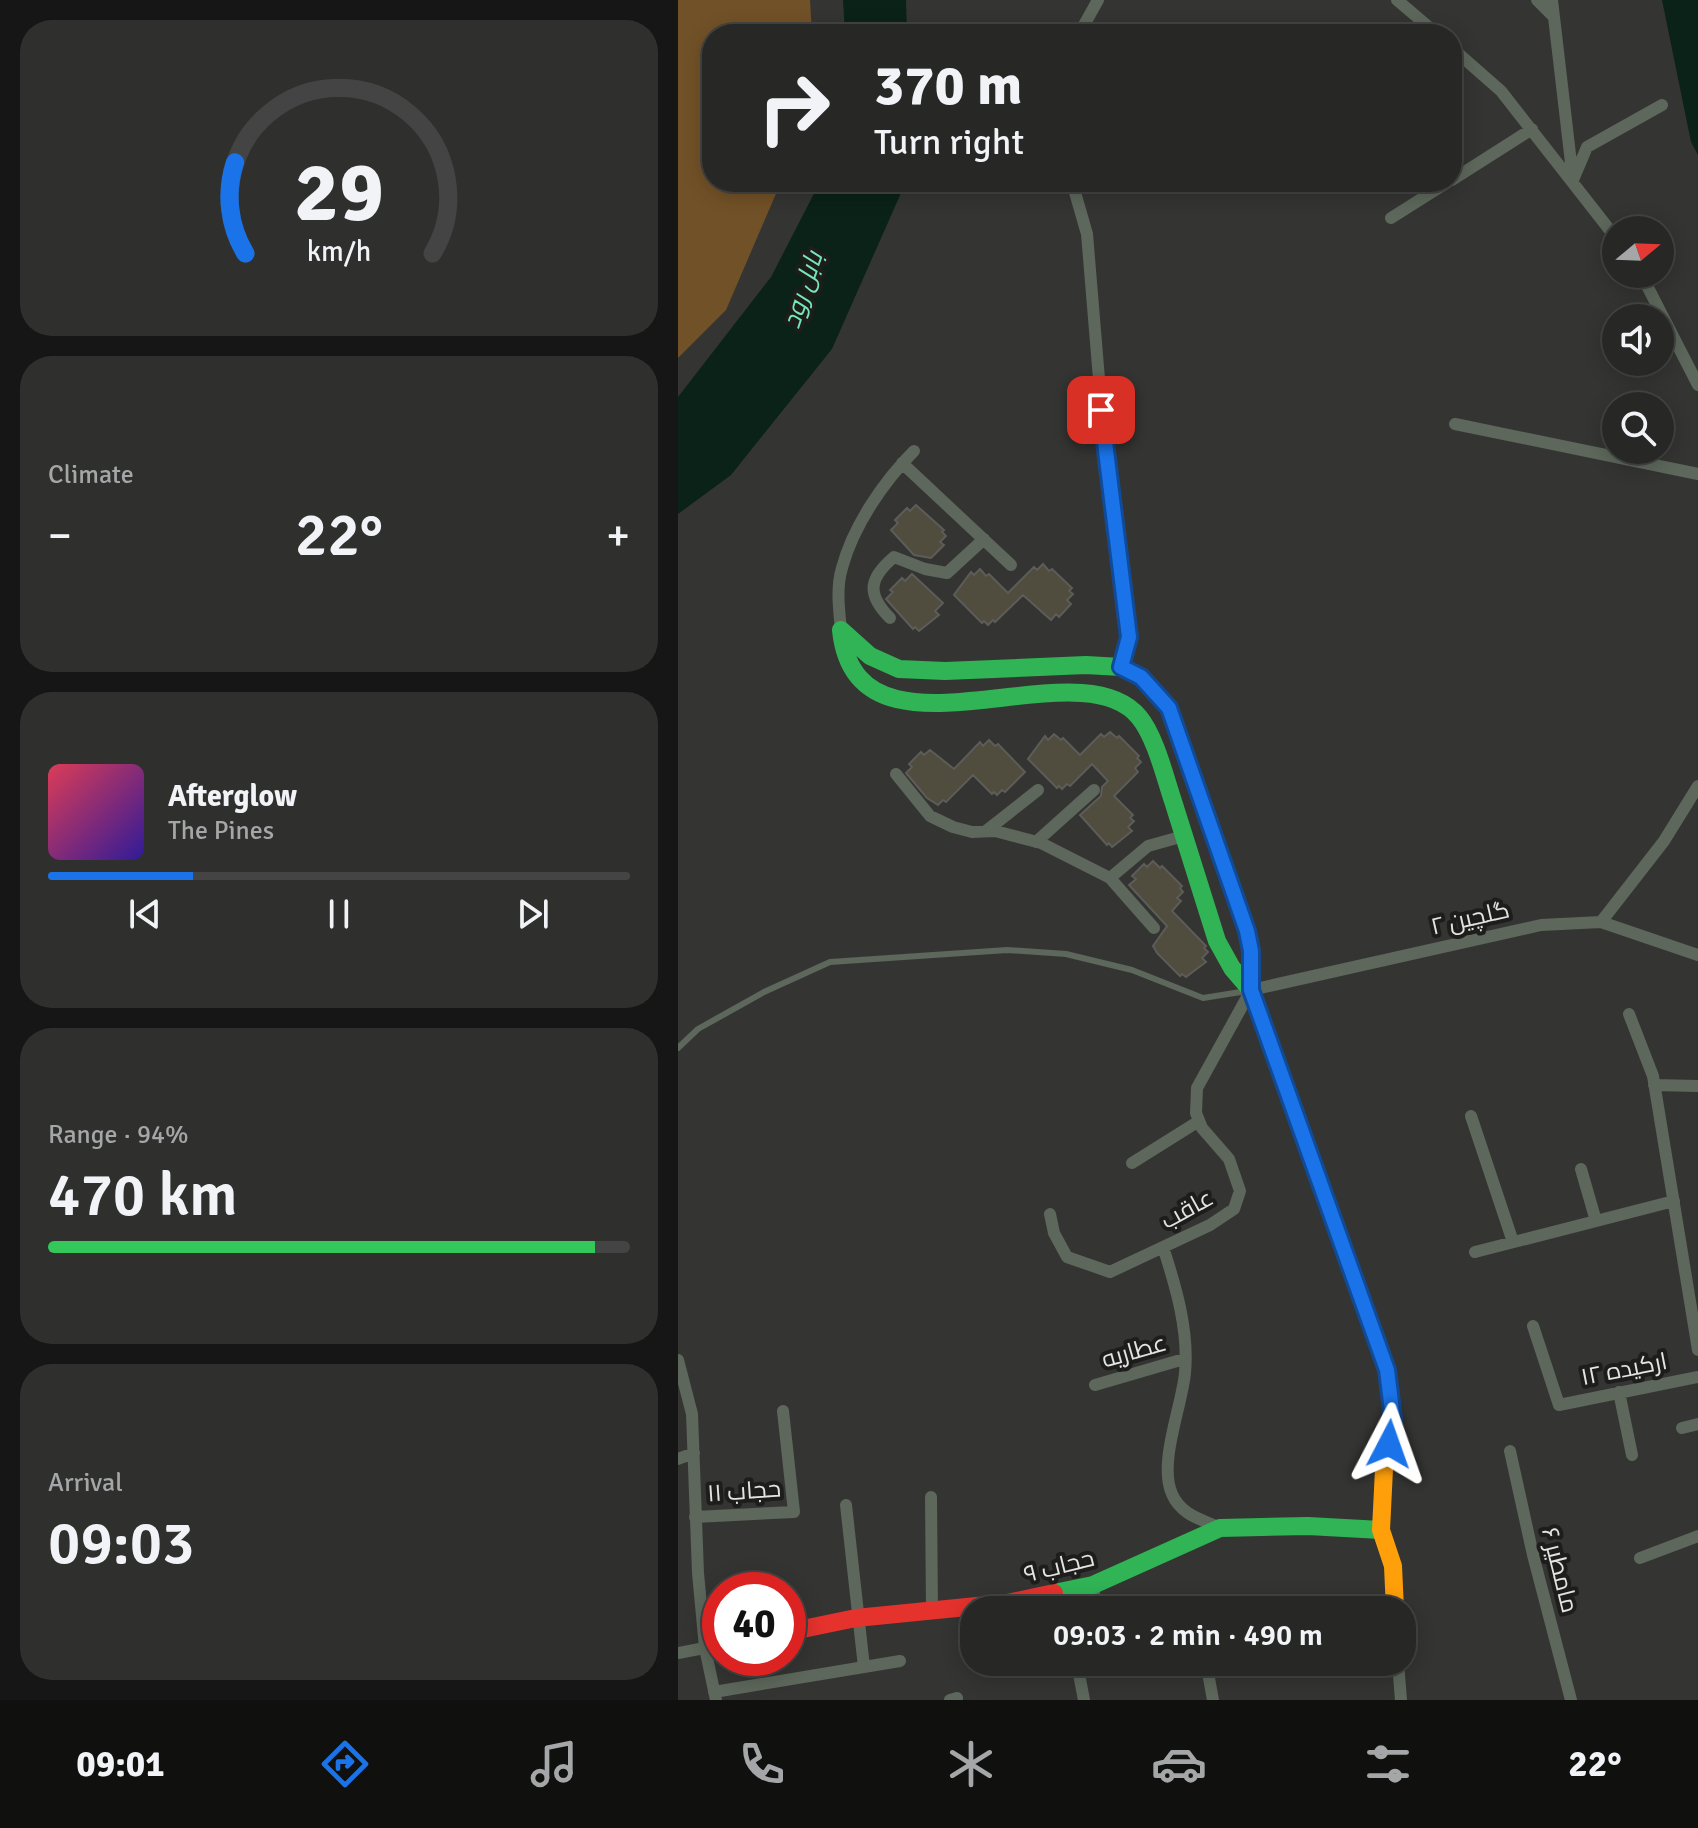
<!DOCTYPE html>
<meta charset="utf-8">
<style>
body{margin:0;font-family:Signika,Cairo,sans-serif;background:#2f302e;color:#f1f3f6;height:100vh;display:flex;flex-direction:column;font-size:30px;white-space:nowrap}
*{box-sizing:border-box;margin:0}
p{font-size:26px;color:#a4a6a7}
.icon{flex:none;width:44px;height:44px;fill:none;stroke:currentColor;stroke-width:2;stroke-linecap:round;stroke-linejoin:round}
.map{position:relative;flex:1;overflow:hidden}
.details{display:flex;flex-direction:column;gap:20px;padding:20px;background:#151615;width:678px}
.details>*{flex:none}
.guide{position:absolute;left:24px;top:24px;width:760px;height:168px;border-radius:32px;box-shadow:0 4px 20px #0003,0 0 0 2px #434443;background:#272826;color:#f1f3f6;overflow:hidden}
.needle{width:52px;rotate:71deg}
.fabs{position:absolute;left:924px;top:216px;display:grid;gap:16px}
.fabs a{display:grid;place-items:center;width:72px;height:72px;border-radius:50%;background:#272826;box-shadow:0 4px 20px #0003,0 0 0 2px #434443;font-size:40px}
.speed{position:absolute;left:24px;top:1572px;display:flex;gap:16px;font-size:40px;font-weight:700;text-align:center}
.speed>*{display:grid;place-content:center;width:104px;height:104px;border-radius:50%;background:#272826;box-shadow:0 4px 20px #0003,0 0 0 2px #434443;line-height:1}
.speed .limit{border:12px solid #d22;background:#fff;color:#111}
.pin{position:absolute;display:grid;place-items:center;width:68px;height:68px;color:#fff;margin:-34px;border-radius:16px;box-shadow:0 4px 12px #0006}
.me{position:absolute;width:88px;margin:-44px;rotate:4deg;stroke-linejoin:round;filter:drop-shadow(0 0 6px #0008)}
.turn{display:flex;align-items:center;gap:28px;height:168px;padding:0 40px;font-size:36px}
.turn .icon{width:104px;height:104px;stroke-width:2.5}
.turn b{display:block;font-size:56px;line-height:68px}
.big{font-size:60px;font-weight:600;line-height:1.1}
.details .tile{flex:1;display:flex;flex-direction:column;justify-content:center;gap:12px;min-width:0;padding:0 28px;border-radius:32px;background:#2f302e}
.details .dial{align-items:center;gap:0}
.dial svg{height:208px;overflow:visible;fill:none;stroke:#434443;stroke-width:7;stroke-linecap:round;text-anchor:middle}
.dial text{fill:#f1f3f6;stroke:none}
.song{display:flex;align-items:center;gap:24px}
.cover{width:96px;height:96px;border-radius:12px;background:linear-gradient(135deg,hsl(350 70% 55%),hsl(250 70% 35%))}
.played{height:8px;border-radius:4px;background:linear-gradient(90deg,#1a73e8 25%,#434443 25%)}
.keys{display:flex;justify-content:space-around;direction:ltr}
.heat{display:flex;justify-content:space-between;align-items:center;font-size:44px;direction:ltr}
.charge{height:12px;border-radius:6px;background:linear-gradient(90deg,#34c759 94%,#434443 0)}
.trip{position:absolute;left:282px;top:1596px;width:456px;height:80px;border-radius:32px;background:#272826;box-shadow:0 4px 20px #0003,0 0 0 2px #434443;font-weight:600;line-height:80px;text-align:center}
.tab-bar{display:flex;height:128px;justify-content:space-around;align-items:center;background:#10100f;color:#a4a6a7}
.tab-bar .icon{width:56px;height:56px}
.tab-bar .current{color:#1a73e8}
.tab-bar b{font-size:36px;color:#f1f3f6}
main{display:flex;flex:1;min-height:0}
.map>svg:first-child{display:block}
.green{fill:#715127}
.water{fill:#0a2218}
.building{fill:#504c3e;stroke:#5c5c59;stroke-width:2}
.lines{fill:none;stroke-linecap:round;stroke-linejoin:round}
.lane{stroke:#5d675b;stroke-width:6}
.street{stroke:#5d675b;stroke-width:12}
.fast{stroke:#30b455;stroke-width:18}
.slow{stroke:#ff9f0a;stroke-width:18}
.jam{stroke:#e5322d;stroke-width:18}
.route-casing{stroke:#114b97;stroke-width:20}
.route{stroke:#1a73e8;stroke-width:14}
.labels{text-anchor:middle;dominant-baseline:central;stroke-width:8;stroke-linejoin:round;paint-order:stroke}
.street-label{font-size:24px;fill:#e4e5e2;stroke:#1d1d1b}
.water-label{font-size:26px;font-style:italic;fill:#75e7b7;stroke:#1d1d1b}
</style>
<main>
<section class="details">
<div class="tile dial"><svg viewBox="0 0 100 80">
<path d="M14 69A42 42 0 1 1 86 69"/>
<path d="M14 69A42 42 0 0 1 10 34" stroke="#1a73e8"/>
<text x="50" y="56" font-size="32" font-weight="700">29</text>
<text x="50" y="72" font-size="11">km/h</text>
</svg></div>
<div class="tile"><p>Climate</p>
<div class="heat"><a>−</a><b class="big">22°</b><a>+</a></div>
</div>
<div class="tile">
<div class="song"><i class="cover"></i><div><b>Afterglow</b><p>The Pines</p></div></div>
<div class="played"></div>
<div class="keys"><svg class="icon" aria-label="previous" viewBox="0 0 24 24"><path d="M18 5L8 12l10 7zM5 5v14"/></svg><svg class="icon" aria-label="pause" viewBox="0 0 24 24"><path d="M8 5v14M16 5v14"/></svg><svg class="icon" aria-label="next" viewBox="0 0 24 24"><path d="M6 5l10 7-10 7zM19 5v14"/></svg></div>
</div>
<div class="tile"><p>Range · 94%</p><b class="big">470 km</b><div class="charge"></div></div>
<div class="tile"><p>Arrival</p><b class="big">09:03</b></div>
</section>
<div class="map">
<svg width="1020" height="1700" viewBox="0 0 1020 1700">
<rect width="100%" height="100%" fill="#343532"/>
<path class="green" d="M0,0H132L134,34H34V182H103L48,310L0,358Z"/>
<path class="water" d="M165,0H228L229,34H167Z
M984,0H1020V155L1013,142Z
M142,182H227V184L154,349L53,475L0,514V397L93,277Z"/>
<path class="building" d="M238,505L266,530L264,532L268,536L262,542L266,545L253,558L236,555L213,530L220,523L217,520L229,508L232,511Z
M365,564L371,571L374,569L394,588L391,591L395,594L389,600L393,604L381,617L378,614L373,620L345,595L317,622L315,620L310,625L306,621L304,623L276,595L293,572L296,575L302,569L308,576L311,574L330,593L356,567L359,570Z
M234,574L265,603L257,611L261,615L241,631L237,627L235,629L208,599L215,592L212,590L224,578L227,581Z
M432,732L439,738L441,736L461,756L459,758L463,762L457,768L460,772L436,796L455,815L452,818L456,821L450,827L454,831L434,847L431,843L429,845L402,815L423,796L424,787L430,781L414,764L392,786L389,784L384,789L381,786L379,788L350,759L367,736L370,740L376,734L383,740L385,738L402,755L423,734L426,737Z
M311,740L317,746L320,744L347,772L327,792L324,790L319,795L316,792L314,794L295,775L268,802L265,800L260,805L249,798L228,773L234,767L231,764L243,752L246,755L252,750L276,769L302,742L305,746Z
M475,861L482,868L484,866L504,886L502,888L505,892L499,898L503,901L494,911L528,946L526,948L530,952L524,958L528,962L508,977L504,974L502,976L479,953L475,946L489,926L451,885L458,879L454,876L466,864L469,867Z"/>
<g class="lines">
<path class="lane" d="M0,1048L20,1029L86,992L152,962L329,950L388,954L454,970L525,998L569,991"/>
<path class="street" d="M719,0L759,34
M859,0L876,17
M874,0L895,180L909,147L984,105
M401,34L420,0
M774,48L823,91L938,238
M774,180L854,129
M394,182L409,234L426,439L451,637L443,667
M713,218L770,182
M963,274L1020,385
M777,424L1020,474
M224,463L333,565
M212,618C188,594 191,578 216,557L247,569L269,573L306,539
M163,630C161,609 158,588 164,568C175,526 206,481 236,451
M218,774L252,816L275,827L294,832L317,831L363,843L432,878L476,928
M308,831L360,790
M358,842L416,790
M432,878L470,846L506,836
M923,922L986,841L1020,786
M951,1014L975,1076L1020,1350
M976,1085L1020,1086
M793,1116L835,1242
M454,1163L521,1121
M903,1169L918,1221
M372,1214L376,1233L389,1257L432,1272L532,1225L556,1209L562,1191L551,1159L524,1128L518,1113L519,1088L573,990L863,925L923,922L1020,955
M485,1247C498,1287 511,1331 507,1373C504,1406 480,1463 494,1494C503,1515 523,1519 542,1528
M797,1252L996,1201
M855,1326L881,1405L1020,1377
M0,1360L14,1414L20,1573L27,1648L38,1700
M417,1385L506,1359
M941,1392L954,1455
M1004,1428L1020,1424
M832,1451L855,1555L893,1700
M0,1459L16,1453
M253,1497L254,1612
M168,1505L186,1667
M17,1517L116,1512L105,1411
M962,1558L1020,1536
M415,1585L418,1610
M0,1653L42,1645
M528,1662L535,1700
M720,1662L723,1700
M401,1674L406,1700
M36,1692L222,1661
M272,1700L279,1698"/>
<path class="fast" d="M163,630L192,656L221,669L267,671L408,665L443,667L463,677L491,708L569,931L573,951V990L688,1311
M163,630C178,778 400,642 461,717C477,736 487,777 495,801C510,848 524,894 539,941L554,968L573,990
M376,1593L415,1585L542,1528L630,1526L703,1530"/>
<path class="slow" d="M688,1311L709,1370L715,1419L706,1469L703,1530L715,1566L717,1610"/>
<path class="jam" d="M110,1632L178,1618L329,1603L376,1593"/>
</g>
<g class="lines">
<g class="route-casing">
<path id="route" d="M423,410L451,637L443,667L463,677L491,708L569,931L573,951V990L709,1370L715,1419L711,1444"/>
</g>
<use href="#route" class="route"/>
</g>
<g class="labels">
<g class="street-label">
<text transform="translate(792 918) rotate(-13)">گلچین ۲</text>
<text transform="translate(509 1209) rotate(-29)">عاقب</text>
<text transform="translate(456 1351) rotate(-16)">عطاریه</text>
<text transform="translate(946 1369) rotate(-11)">ارکیده ۱۲</text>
<text transform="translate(66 1491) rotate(-4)">حجاب ۱۱</text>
<text transform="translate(381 1566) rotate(-14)">حجاب ۹</text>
<text transform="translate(882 1570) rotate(76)">مامطیر ۶</text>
</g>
<g class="water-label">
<text transform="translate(125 290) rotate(-72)">بابل رود</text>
</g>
</g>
</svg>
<div class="fabs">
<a><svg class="needle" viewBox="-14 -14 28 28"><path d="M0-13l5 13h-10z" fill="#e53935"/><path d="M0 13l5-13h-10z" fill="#a4a6a7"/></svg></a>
<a><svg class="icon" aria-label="sound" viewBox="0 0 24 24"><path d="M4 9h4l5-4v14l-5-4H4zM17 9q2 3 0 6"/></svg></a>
<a><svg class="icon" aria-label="search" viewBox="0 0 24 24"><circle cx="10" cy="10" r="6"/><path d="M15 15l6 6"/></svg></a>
</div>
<div class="speed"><div class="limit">40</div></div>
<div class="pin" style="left:423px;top:410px;background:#d93025"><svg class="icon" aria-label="arrive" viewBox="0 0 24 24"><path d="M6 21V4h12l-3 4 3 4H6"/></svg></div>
<svg class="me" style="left:711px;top:1444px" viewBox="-20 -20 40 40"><path d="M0-17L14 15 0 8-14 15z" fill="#1a73e8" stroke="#fff" stroke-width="4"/></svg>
<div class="trip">09:03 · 2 min · 490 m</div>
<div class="guide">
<div class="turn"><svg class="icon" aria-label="right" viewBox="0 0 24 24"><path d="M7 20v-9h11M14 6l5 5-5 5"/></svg><div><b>370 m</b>Turn right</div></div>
</div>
</div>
</main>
<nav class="tab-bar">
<b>09:01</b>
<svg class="icon current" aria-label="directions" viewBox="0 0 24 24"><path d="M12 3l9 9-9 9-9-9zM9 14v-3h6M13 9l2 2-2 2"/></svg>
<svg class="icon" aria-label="music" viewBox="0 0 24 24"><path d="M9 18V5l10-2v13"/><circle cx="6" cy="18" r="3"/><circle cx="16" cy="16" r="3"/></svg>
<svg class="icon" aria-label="phone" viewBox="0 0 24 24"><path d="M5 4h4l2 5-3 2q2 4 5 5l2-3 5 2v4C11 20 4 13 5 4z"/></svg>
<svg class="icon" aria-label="climate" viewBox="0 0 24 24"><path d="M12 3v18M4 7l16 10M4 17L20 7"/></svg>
<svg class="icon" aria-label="car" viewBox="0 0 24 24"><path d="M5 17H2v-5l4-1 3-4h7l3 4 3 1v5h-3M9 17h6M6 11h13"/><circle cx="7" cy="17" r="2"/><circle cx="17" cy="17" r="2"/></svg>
<svg class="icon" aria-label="filters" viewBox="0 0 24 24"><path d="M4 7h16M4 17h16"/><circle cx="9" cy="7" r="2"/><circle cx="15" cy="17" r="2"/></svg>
<b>22°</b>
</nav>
